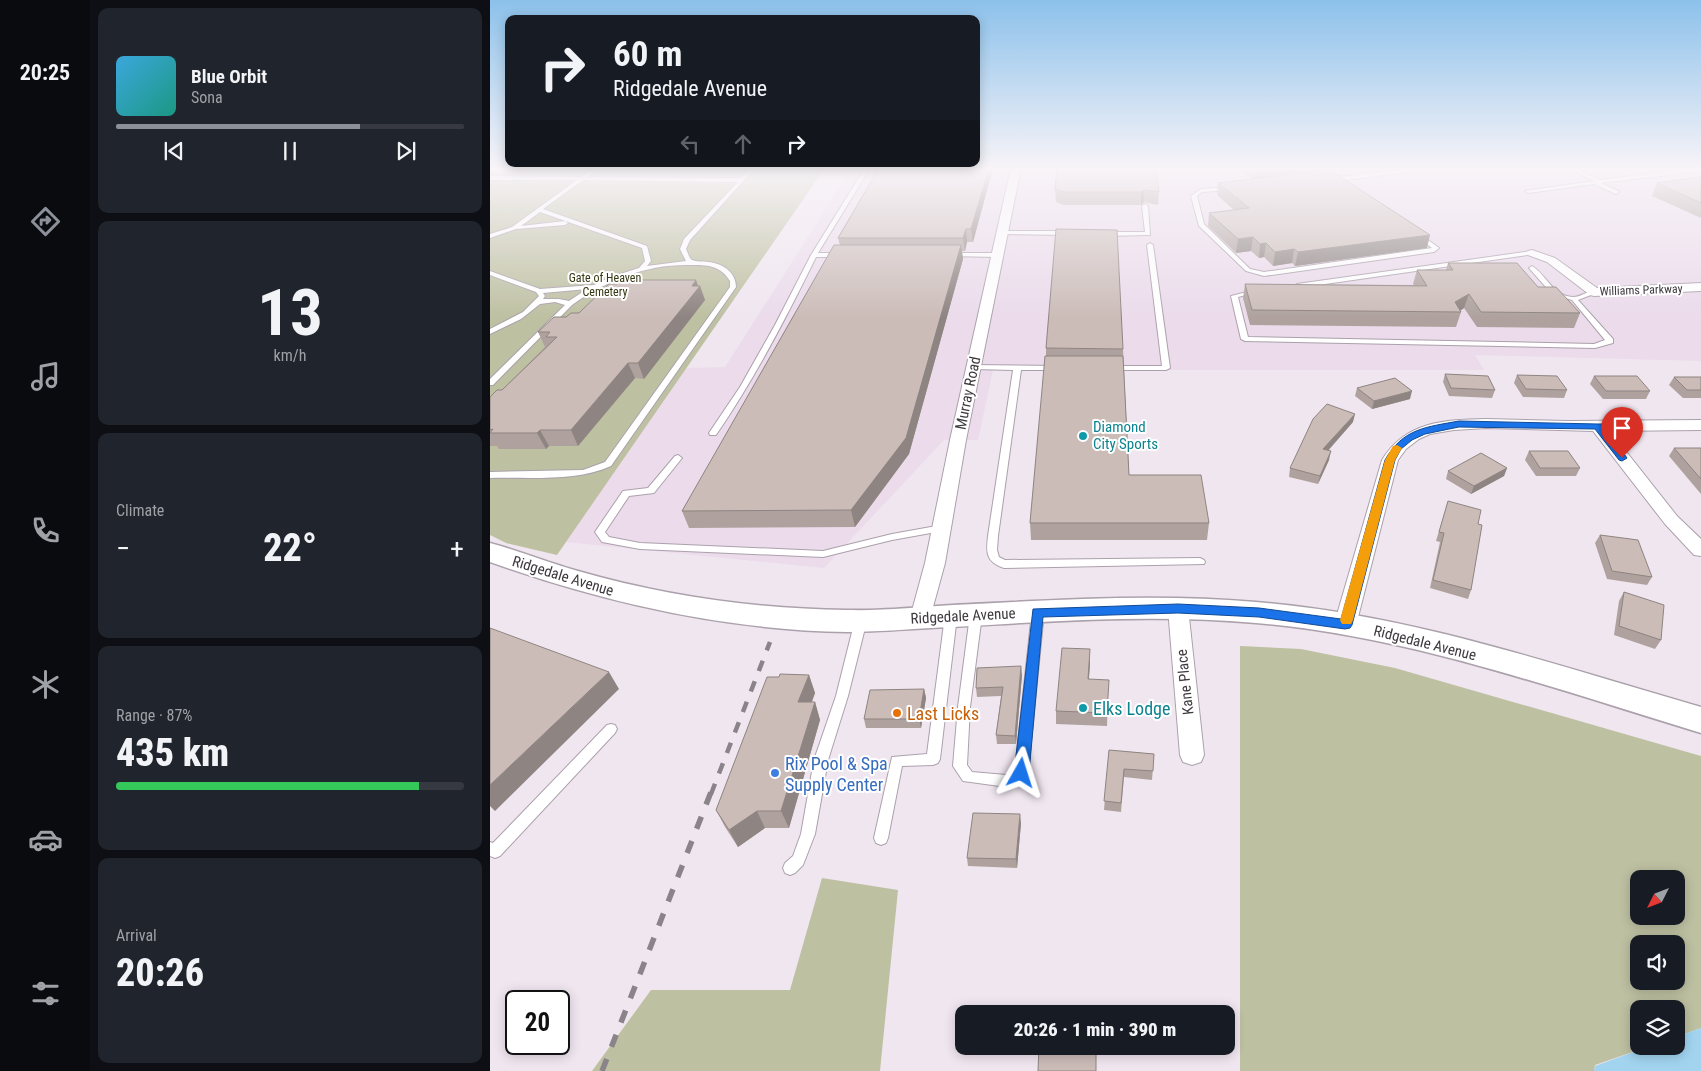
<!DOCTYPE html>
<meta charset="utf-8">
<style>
body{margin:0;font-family:"Roboto Condensed",sans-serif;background:#20242c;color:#f1f3f6;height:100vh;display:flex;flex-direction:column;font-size:19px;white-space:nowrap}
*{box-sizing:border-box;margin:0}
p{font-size:16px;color:#9ea1a6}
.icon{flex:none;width:28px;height:28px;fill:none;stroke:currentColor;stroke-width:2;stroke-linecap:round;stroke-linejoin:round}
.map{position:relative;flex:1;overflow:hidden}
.sheet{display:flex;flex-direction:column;gap:8px;padding:8px;background:#0d0f14;width:400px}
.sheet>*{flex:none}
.hud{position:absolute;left:15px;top:15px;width:475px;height:152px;border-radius:10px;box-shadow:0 2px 12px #0003;background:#171b24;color:#f1f3f6;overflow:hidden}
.needle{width:32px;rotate:228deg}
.tools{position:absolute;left:1140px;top:870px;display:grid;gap:10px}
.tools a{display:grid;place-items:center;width:55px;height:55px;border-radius:10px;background:#171b24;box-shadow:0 2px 12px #0003;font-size:25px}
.speed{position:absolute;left:15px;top:990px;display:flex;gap:10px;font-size:25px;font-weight:700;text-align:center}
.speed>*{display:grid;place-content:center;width:65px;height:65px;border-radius:50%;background:#171b24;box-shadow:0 2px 12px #0003;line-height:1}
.speed .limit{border:2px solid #111;border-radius:8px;background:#fff;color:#111}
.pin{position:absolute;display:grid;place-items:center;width:42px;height:42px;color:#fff;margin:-51px -21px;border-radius:50% 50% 50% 0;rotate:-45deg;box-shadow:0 0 5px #0007}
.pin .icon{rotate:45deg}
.me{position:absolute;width:55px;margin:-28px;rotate:6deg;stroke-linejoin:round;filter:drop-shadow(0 0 4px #0008)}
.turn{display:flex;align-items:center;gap:18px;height:105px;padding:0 25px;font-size:22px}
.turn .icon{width:65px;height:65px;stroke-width:2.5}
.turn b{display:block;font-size:35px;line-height:42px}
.lanes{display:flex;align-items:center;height:48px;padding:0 25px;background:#0003;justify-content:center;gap:25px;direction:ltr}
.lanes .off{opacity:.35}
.big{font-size:38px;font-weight:800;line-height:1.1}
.sheet .widget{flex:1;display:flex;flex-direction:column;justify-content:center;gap:8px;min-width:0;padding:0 18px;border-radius:10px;background:#20242c}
.sheet .dial{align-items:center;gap:0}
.dial b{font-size:65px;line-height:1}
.song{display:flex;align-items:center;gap:15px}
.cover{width:60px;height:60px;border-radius:8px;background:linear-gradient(135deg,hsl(200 70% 55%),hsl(170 70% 35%))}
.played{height:5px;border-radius:2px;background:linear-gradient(90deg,#8c9099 70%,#363941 70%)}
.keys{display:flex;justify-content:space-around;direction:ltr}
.heat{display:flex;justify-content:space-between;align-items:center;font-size:28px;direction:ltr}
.charge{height:8px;border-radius:4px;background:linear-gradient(90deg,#34c759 87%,#363941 0)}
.trip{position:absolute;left:465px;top:1005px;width:280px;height:50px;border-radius:10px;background:#171b24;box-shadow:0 2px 12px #0003;font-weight:800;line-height:50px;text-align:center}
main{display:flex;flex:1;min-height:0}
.tabs{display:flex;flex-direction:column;width:90px;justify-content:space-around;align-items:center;background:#090b0e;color:#9ea1a6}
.tabs .icon{width:35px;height:35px}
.tabs .current{color:#8c9099}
.tabs b{font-size:22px;color:#f1f3f6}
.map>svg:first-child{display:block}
.built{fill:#ebdbeb}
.green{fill:#bec0a2;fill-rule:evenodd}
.water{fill:#a2d4f0}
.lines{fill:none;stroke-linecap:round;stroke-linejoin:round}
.lane-casing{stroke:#aba1ab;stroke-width:2}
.street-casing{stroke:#aba1ab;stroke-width:2}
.secondary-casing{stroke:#aba1ab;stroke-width:3}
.lane{fill:#fff;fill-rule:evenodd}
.street{fill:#fff;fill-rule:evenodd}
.secondary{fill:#fff;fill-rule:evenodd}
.rail-far1{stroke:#8a838a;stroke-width:4.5;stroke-dasharray:11 11;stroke-linecap:butt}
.rail{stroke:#8a838a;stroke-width:5.5;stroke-dasharray:13 13;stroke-linecap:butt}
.wall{fill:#afa29e}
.shaded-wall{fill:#8e8481}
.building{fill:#cbbcb8;stroke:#8e8481}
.route{fill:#1a73e8;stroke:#114b97}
.slow{fill:#f59e0b}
.culture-dot{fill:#0f9aa8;stroke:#fff;stroke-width:2}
.food-dot{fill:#e8710a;stroke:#fff;stroke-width:2}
.shop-dot{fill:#3f7fe0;stroke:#fff;stroke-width:2}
.labels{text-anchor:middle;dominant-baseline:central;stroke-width:4;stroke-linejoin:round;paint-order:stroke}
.far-park-label{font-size:12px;fill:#363711;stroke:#fff}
.far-street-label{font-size:12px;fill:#3d393d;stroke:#fff}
.street-label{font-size:15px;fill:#3d393d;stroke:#fff}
.culture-label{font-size:15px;fill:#0d838f;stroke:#fff;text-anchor:start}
.near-culture-label{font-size:18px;fill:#0d838f;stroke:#fff;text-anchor:start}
.near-food-label{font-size:18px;fill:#c56008;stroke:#fff;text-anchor:start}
.near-shop-label{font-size:18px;fill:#366cbe;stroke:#fff;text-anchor:start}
</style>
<main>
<nav class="tabs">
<b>20:25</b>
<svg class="icon current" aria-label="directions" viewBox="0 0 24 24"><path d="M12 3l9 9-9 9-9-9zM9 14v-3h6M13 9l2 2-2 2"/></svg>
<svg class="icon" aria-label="music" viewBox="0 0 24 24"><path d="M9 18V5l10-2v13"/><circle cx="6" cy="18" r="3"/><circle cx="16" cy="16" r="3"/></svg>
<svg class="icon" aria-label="phone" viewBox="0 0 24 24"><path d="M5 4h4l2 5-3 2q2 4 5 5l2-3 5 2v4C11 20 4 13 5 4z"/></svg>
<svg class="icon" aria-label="climate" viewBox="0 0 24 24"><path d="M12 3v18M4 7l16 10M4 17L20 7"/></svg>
<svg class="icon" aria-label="car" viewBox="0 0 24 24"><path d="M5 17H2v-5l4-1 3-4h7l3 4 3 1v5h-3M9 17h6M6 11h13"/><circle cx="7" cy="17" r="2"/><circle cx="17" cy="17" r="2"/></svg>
<svg class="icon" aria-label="filters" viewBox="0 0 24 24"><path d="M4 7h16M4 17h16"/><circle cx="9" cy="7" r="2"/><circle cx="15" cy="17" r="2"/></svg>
</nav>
<section class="sheet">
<div class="widget">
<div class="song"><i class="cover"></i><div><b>Blue Orbit</b><p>Sona</p></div></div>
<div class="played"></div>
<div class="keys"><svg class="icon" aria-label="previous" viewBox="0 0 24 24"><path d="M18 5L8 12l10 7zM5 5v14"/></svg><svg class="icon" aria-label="pause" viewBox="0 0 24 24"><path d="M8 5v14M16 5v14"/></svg><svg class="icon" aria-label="next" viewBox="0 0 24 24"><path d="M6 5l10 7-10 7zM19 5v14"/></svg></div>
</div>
<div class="widget dial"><b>13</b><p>km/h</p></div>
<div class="widget"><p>Climate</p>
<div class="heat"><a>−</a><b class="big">22°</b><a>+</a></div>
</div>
<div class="widget"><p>Range · 87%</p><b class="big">435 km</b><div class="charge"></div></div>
<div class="widget"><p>Arrival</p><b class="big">20:26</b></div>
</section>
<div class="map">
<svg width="1211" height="1071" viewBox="0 0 1211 1071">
<rect width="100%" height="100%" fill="#f0e6f0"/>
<path class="built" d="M362,168H1211V361L985,355L994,370H503L488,440H454L334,568L76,542L196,368L235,367Z"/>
<path class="green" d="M0,168H335L67,555L16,543L0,535Z
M750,646L811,649L905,668L1211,756V1028L1186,1037V1009H1149V1046H1160L1105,1065L1104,1071H750ZM1149,879H1186V916H1149ZM1149,944H1186V981H1149Z
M332,878L408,890L390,1071H102L161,990H300Z"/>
<path class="water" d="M1211,1028V1071H1104L1105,1066L1160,1046H1186V1037Z"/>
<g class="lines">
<g class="lane-casing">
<path id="lane" d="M104,168H109L98,177L250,178L260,168H265L200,240L196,249C198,253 199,258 202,260C206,262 213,261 218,262C232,263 246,272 246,287L121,466C87,482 38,477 0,478V472L93,470L115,462L240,287V281C230,265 217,265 200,265C157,264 117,280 82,305L3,385H0V379L75,305L65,302L50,304L31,319L0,334V329L33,312L49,296L46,292L0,275V271L50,289L104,285L121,277L149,268L155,261L152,248L50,212L31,226L75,221L78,223L75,225L26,229L0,238V234L22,227L87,180H0V176L91,177ZM93,180L248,182L194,239L190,249L196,261L157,266L161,261L157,246L53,209ZM97,289L79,301L69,299H53L55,296L53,293Z
M375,168H380L328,253H352L355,255L352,257H326C296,318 265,378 226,435H220L219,433L250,387L285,325L321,255Z
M930,168H947L849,181L838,177L841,175L849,177Z
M1077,168H1084L1110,180L1206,168H1211V171L1111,183L1128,191L1129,192L1126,194L1104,184L1038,193L1035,191L1104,181Z
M742,187V189L740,190L712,192L707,196L714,224L760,269L774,272L942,248L925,235L924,234L927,232L949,248L944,252L774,276L756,271L709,226L701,196L711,189Z
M655,204L658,206L660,235L613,236L610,234L613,232H655L652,206Z
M512,231H579L582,233L579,235L510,234L509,233Z
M660,243L663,245L680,368L676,370H619V366H672L657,245Z
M1042,251L1044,252V254L807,288L804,286L807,284Z
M459,253H508L511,255L508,257L457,256V254Z
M1042,266C1057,275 1062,296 1083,297C1091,297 1098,290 1106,291V293L1088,300L1123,339V343L1105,348L755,341L751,339L741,296L765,290L768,292L748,297L758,337L1104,344L1115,340L1082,300L1062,294L1039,268Z
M481,365L568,366L572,368L568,370H531L508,536L507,550L509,557L515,560L710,558L714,560L715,562L714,564L514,568C496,562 496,553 498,536L523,370L484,369L480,367Z
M188,455L192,458L164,493L139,496L115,532L119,537L150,543L333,551L402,534L452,525L457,528L452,531L402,540L333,557L150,549L112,542L105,532L133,491L158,488L185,456Z
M548,608L552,609L554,612L538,773L536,777L517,787L473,781L463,766L468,707L480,615L482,612H490L492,615L480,707L477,765L482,772L516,775L525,770L542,612L544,609Z
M461,612L465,613L467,616L450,759L448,763L443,765L412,766L398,838L396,843L391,845L386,843L384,838L402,757L437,754L455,616L457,613Z
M371,616L375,617L377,620L358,696L338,760L325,834L313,865L305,873L300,875L295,873L293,868L295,863L303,856L311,834L324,760L346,696L365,620L367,617Z
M121,724L125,725L127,729L125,733L10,856L5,858L0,856V842L3,843L117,725Z"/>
</g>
<g class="street-casing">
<path id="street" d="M521,168H531L476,440L455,563L440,618L437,623L430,626L423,623L420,618L435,563L460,440Z
M1042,250L1065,258L1107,288L1211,283V291L1104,296L1100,295L1057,262L1038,255L1036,253L1038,251Z
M996,419L1078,421L1211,420V430L1120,431L1187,516L1211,539V556L1204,555L1175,524L1103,431L996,428L964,430L940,434L929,439L916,449L908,460L866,625L862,630L855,633L848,630L844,625L892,460C916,421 954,420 996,419Z
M688,601L695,603L698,608L714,755L711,762L702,765L693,762L690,755L678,608L681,603Z"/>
</g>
<g class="secondary-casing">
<path id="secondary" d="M0,543C30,551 59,563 88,571C175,596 267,609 357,610C392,611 428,607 463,605C563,600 665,593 766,602C918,614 1065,665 1211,707V733C1065,689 919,636 766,623C666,614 563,621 463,627C428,628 393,632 357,632C235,630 115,603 0,562Z"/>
</g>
<use href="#lane" class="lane"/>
<use href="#street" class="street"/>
<use href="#secondary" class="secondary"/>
<path class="rail-far1" d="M221,794L280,642"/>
<path class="rail" d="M112,1071L221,792"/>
</g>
<path class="wall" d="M389,168H503L483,242H477L475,251H472L473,259L419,454L365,527L199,528L192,511L350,245L348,238Z
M567,168L669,192L668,205L654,202L651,205H574L566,202L565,189Z
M748,168H843L829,170V171L937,248L805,266L802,263L783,266L774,257L769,258L761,251L746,253L718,226L719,213L744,210L727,195L728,183L762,179Z
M1211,177V218L1162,196L1167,183Z
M958,263L1048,287L1090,313L1084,328L987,327L974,308L970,311L971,312L966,327L760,325L753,298L755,284L924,285L923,284L927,270H956Z
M127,284L210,286L215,300L154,379L145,378L88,446H59L56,449H9L7,446H0V397L12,390L55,347L48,332L76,317L89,313Z
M556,348L633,349L639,475L719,523L717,540H541L540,523L556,356Z
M955,374L1005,390L1002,398L959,396L953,382Z
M1027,375L1077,390L1074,398L1033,397L1024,383Z
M1104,376L1160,391L1156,399H1113L1100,384Z
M1184,377H1211V398H1193L1179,385Z
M867,388L920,399L882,409L865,396Z
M863,422L838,451L839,460L828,484L799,477L800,468Z
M1184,448H1211V494L1179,456Z
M1039,451L1090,468L1086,476H1046L1035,460Z
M1017,468L1014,476L981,494L956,479L958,471Z
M958,501L988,524L981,590L978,599L940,588L950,542L946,541Z
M1110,535L1162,577L1157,585L1117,579L1105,543Z
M1134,592L1171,640L1165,649L1124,635L1129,601Z
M600,662L599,679L618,693L617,726L566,724V711Z
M319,675L325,693L322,702H325L330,720L299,828H275L248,847L235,827L226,810L289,677Z
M532,675L526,744H507L506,735L511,696L487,697L486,688Z
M434,689L436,698L431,728H376L374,719Z
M619,750L664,754L662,780L634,777L631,812L614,810Z
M531,823L527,868L478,866L477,858Z"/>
<path class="shaded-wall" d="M499,168H503L483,242L481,229Z
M785,168H843L829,170L828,176L766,182L767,170Z
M654,190V202L651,205V192Z
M476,229L477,242L475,251L473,238Z
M940,235L937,248L805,266L808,252Z
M763,237L761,251L746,253L748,239Z
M776,243L774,257L769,258L770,244Z
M471,245L473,259L419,454L365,527L361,510Z
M804,249L802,263L783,266L785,252Z
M206,280L209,288L210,286L215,300L154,379L148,363Z
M979,294L974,308L968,312L965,302Z
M138,363L145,378L88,446L81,430Z
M922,391L920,399L882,409L884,401Z
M865,414L863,422L831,458L833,449Z
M50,430L59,446L56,449L47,433Z
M841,451L839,460L828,484L830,476Z
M1017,468L1014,476L981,494L984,486Z
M600,649V662L598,692V679Z
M531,666L532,675L526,744L525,736Z
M119,672L129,689L5,811L0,806V785Z
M319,675L325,693L315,719L308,702Z
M434,689L436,698L431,728L429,719Z
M325,702L330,720L299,828L291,811Z
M267,811L275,828L248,847L239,830Z
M530,814L531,823L527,868L526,859Z"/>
<path class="building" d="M389,168H499L481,229H476L473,238H348Z
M567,168H665L669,192L654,190L651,192H574L565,189Z
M765,168H785L767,170Z
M840,170L940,235L808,252L804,249L785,252L776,243L770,244L763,237L748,239L719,213L759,208L728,183Z
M1211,177V203L1167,183Z
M566,229L627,230L633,349L556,348Z
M344,245H471L416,438L361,510L192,511Z
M958,263H1027L1048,287H1066L1090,313L991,312L979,294L965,302L971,312L762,310L755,284L937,286L927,270H963Z
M131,280H206L202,286H210L148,363H138L81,430H50L47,433H0L3,429L0,430V397L7,390H12L67,337H56L60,332H48L64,317H76L81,313H89L119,284H127Z
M555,356H633L639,475H711L719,523H540Z
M955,374L998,376L1005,390L961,388Z
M1027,375L1067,376L1077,390L1036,389Z
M1104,376H1147L1160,391H1116Z
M1184,377H1211V390H1197Z
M905,378L922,391L884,401L867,388Z
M837,404L865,414L833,449L841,451L830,476L800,468L823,419Z
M1184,448H1211V479Z
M1039,451H1078L1090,468H1050Z
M991,453L1017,468L984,486L958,471Z
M958,501L991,510L988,524L992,525L981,590L943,580L954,533L949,532Z
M1110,535L1148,540L1162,577L1122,571Z
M1134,592L1174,605L1171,640L1129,626Z
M0,628L119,672L0,785Z
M572,648L600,649L598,679L619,680L617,713L566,711Z
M531,666L525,736L506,735L513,687L486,688L487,668Z
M290,674L319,675L308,702H325L291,811H267L239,830L226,810L277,677H289Z
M434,689L429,719H374L380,690Z
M619,750L664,754L663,771L634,769L631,803L614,801Z
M483,813L530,814L526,859L477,858Z
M549,1046L606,1047V1071H548Z"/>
<linearGradient id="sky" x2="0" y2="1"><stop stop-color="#8cc1eb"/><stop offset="0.53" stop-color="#f8f4f8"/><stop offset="1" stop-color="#f8f4f8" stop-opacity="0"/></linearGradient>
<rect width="1211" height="318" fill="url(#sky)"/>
<path class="route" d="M969,421L1108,424H1112L1137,458L1132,461L1129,460L1105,429L969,427L935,434L922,440L911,449L905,460L862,625L860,628L855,629L769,617L688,613L553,617L539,773L537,777L531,779L526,777L524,773L543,609L688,604L769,608L851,619L895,460C913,428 937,427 969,421Z"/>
<path class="slow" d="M907,445L912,448L905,460L863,620L861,624H852L850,620L895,460L903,446Z"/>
<g class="culture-dot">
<circle cx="593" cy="436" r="5"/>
<circle cx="593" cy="708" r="5"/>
</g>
<circle class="food-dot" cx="407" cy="713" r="5"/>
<circle class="shop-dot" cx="285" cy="773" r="5"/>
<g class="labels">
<g class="far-park-label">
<text x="115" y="278">Gate of Heaven<tspan x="115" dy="14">Cemetery</tspan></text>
</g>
<g class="far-street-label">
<text transform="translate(1151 290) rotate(-2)">Williams Parkway</text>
</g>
<g class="street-label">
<text transform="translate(478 393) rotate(-78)">Murray Road</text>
<text transform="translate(73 576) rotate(17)">Ridgedale Avenue</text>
<text transform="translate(473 616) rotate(-3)">Ridgedale Avenue</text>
<text transform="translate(935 643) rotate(14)">Ridgedale Avenue</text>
<text transform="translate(695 682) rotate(-96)">Kane Place</text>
</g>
<g class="culture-label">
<text x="603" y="427">Diamond<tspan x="603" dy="17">City Sports</tspan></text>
</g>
<g class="near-culture-label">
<text x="603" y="708">Elks Lodge</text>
</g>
<g class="near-food-label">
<text x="417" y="713">Last Licks</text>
</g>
<g class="near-shop-label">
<text x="295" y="763">Rix Pool &amp; Spa<tspan x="295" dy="21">Supply Center</tspan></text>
</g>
</g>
</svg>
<div class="tools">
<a><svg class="needle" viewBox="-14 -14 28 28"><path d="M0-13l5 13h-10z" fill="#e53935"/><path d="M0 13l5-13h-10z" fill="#9ea1a6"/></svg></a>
<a><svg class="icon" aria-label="sound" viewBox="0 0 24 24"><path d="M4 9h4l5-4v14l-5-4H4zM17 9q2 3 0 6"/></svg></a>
<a><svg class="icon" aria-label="layers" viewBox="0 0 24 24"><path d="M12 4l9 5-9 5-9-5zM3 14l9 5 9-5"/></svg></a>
</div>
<div class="speed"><div class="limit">20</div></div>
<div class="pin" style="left:1132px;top:458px;background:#d93025"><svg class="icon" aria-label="arrive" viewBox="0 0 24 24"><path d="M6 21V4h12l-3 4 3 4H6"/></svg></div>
<svg class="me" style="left:531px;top:773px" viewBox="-20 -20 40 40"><path d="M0-17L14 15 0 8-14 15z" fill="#1a73e8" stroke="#fff" stroke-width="4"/></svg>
<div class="trip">20:26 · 1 min · 390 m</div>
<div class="hud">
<div class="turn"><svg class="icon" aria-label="right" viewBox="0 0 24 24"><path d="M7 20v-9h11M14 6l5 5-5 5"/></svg><div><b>60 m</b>Ridgedale Avenue</div></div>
<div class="lanes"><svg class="icon off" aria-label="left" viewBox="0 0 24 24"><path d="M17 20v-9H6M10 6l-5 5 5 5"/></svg><svg class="icon off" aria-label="ahead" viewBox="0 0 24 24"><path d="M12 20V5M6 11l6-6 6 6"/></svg><svg class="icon" aria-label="right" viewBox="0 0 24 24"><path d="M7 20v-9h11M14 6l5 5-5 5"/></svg></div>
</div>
</div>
</main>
